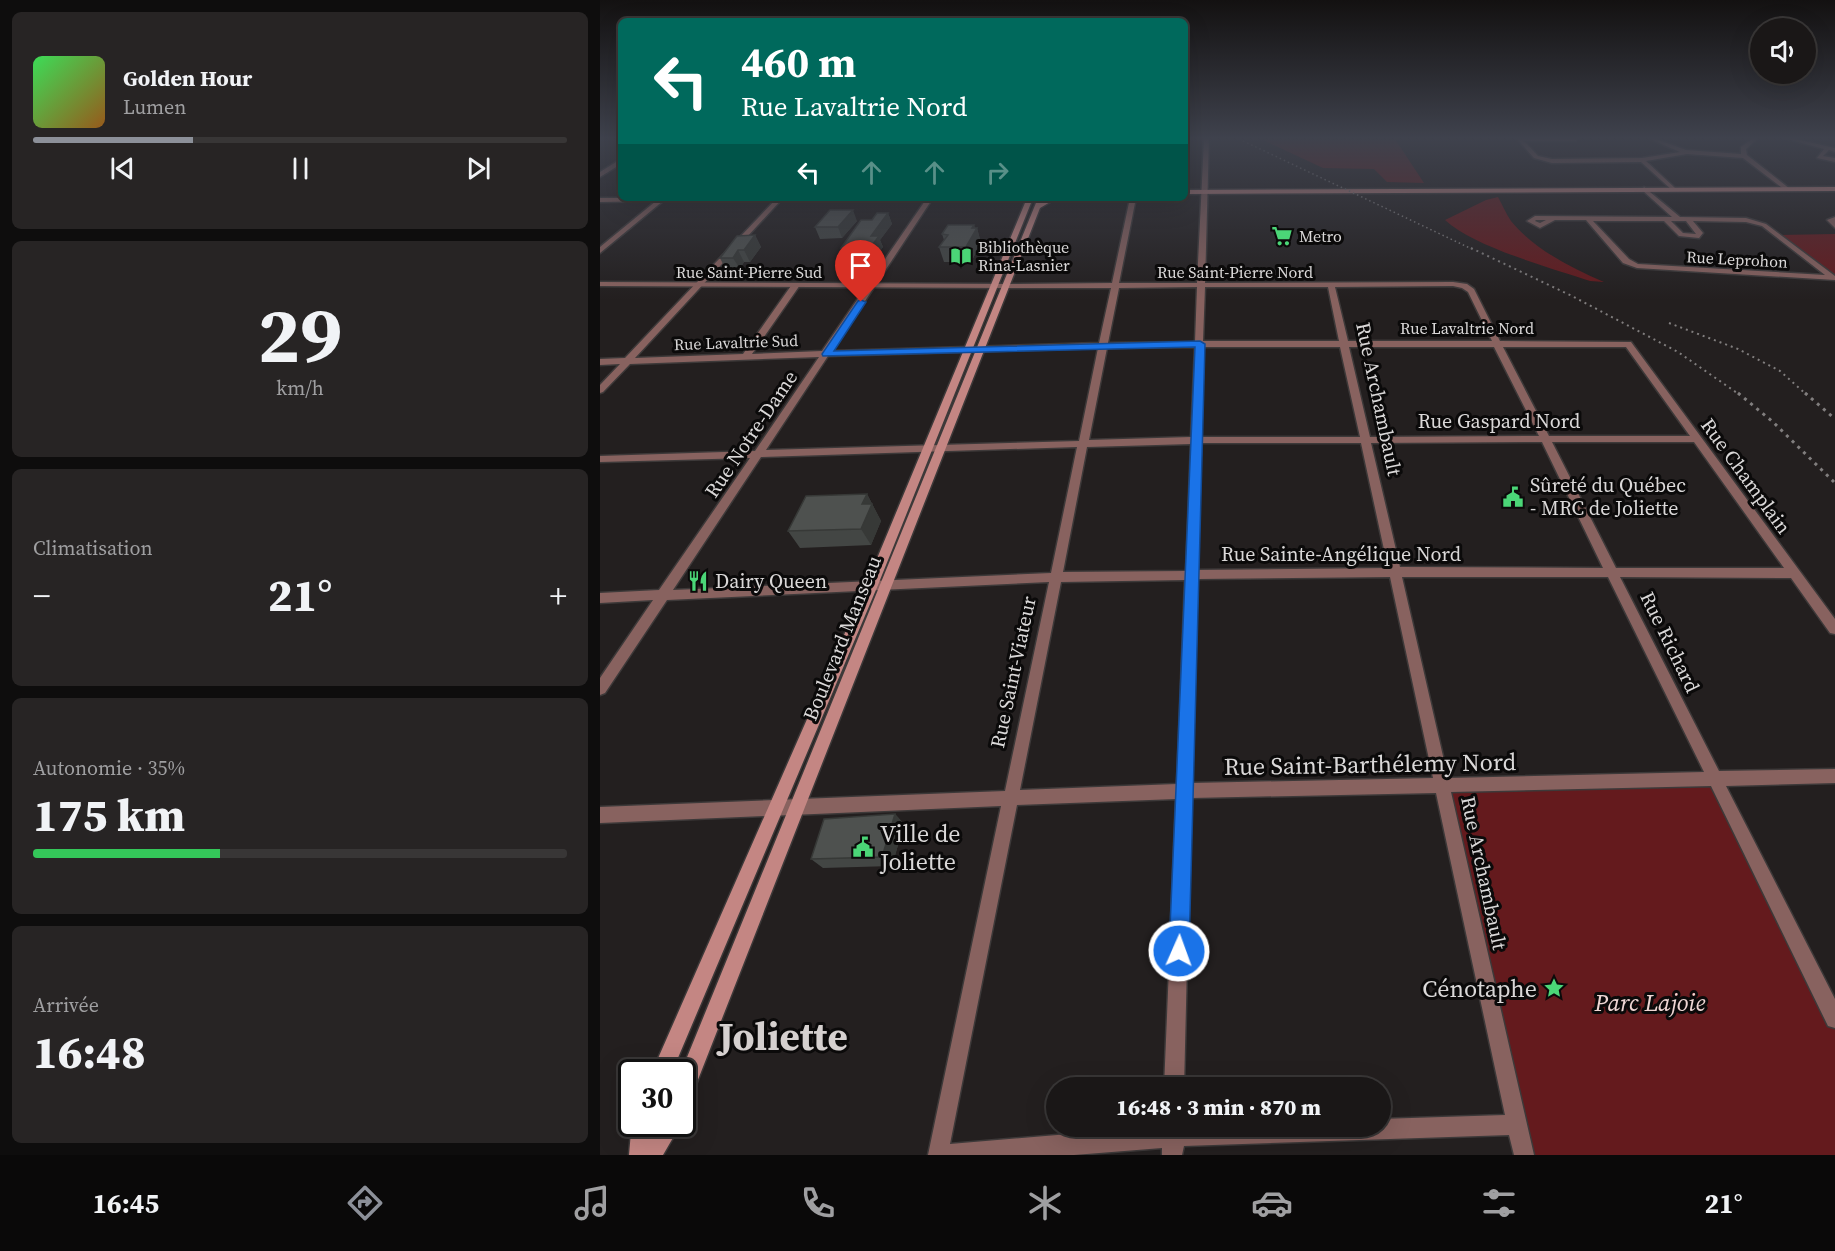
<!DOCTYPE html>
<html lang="fr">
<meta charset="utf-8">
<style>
body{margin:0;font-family:"Source Serif 4",serif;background:#272424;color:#f1f3f6;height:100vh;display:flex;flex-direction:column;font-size:22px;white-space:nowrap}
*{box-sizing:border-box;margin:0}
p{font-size:20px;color:#9f9fa1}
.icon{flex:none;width:33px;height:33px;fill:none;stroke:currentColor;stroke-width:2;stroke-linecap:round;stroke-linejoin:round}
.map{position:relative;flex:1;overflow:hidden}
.drawer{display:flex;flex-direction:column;gap:12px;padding:12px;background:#0e0d0d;width:600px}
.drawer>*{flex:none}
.hud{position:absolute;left:18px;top:18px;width:570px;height:183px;border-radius:9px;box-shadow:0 6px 24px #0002,0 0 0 2px #383636;background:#00695c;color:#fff;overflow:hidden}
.controls{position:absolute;left:1150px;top:18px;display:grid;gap:12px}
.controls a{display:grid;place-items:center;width:66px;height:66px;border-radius:50%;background:#1a1717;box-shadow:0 6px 24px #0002,0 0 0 2px #383636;font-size:30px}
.speed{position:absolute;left:18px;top:1059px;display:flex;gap:12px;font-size:30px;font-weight:700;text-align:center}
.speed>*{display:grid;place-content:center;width:78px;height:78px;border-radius:50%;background:#1a1717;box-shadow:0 6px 24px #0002,0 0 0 2px #383636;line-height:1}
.speed .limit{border:3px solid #111;border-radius:9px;background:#fff;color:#111}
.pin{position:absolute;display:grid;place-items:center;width:51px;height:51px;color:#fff;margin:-62px -26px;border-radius:50% 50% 50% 0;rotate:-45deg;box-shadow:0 0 6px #0007}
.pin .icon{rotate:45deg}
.me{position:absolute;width:66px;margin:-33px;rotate:2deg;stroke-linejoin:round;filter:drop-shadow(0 0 4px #0008)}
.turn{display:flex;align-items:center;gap:21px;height:126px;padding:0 24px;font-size:27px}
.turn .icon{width:78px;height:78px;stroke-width:2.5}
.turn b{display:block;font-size:42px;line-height:51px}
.lanes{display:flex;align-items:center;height:57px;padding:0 24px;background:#0003;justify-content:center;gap:30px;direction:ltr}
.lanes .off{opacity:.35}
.big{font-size:45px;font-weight:800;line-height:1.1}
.drawer .card{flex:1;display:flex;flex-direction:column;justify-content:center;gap:9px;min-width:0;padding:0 21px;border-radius:9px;background:#272424}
.drawer .dial{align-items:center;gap:0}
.dial b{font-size:78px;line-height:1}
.song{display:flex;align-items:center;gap:18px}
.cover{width:72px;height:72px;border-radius:9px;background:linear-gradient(135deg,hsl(130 70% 55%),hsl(30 70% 35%))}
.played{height:6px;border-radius:3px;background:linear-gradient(90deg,#8c9099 30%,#383636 30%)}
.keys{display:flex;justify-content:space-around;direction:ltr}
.heat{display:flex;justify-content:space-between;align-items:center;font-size:33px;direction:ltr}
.charge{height:9px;border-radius:4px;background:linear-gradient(90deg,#34c759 35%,#383636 0)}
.trip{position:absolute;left:446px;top:1077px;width:345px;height:60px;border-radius:30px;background:#1a1717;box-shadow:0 6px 24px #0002,0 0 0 2px #383636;font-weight:800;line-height:60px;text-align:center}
.menu{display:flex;height:96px;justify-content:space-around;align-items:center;background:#0a0909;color:#9f9fa1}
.menu .icon{width:42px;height:42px}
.menu .active{color:#8c9099}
.menu b{font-size:27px;color:#f1f3f6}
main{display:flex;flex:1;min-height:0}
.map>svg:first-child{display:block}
.green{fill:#641a1d}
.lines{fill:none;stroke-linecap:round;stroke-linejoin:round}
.minor-casing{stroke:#3d3939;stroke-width:3}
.tertiary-casing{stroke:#3d3939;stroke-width:3}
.secondary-casing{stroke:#3d3939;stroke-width:3}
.minor{fill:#88625f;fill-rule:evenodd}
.tertiary{fill:#88625f;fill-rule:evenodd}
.secondary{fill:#c48683;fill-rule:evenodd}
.rail-far2{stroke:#817e7e;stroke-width:1.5;stroke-dasharray:1.5 3;stroke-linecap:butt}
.rail-far1{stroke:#817e7e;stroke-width:2;stroke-dasharray:2 4;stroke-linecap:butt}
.rail{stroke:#817e7e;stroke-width:3;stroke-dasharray:3 5;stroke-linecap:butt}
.wall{fill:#434644}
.shaded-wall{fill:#373937}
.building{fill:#4e514f;stroke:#373937;stroke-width:1.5}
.route{fill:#1a73e8;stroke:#114b97;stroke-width:1.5}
.labels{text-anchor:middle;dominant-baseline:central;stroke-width:6;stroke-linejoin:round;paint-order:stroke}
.far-poi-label{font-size:16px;fill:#dad8d8;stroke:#0b0a0a;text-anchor:start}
.far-street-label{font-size:16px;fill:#dad8d8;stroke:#0b0a0a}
.street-label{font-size:20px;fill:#dad8d8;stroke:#0b0a0a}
.poi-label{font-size:20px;fill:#dad8d8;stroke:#0b0a0a;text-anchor:start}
.near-street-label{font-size:24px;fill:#dad8d8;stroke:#0b0a0a}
.near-poi-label{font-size:24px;fill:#dad8d8;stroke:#0b0a0a;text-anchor:start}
.near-park-label{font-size:24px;font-style:italic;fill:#efd6d4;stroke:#0b0a0a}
.near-town-label{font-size:39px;font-weight:bold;fill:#d5d0cf;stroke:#0b0a0a}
</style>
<main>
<section class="drawer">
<div class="card">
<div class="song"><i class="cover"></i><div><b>Golden Hour</b><p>Lumen</p></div></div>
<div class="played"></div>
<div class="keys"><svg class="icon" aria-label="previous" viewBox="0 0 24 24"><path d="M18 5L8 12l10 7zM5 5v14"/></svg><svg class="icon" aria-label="pause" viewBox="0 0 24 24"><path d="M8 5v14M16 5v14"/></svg><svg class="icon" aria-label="next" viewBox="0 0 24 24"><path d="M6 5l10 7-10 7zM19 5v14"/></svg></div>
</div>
<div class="card dial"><b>29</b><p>km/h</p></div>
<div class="card"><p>Climatisation</p>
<div class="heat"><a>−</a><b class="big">21°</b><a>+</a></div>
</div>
<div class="card"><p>Autonomie · 35%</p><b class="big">175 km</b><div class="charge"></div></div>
<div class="card"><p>Arrivée</p><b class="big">16:48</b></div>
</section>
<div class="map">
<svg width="1235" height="1155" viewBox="0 0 1235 1155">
<rect width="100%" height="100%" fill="#231f1f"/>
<path class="green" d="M661,139H795L824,183L787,182L774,169L723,168Z
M898,197C902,204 906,214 911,221C934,249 971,268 1004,282L990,281C949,267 876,248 845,220L886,200Z
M1235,234V277L1177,235Z
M1115,779L1235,1019V1155H917L843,784Z"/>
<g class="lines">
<g class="minor-casing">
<path id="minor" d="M604,139H609L605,283L853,282L867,284L874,289L900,341L1031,342L1235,619V634L1230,633L1191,578L1020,577L1119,771L1235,769V783L1126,786L1235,999V1028L1228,1026L1111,786L851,792L934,1155H914L909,1135L584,1146L582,1155H562V1148L474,1155H328L401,806L0,823V807L405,791L449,582L67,600L5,693L0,695V678L53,600L0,603V593L59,590L150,458L0,462V456L155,451L219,357L30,364L3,392L0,393V385L20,364L0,365V359L25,358L177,198H183L35,358L143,354L193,283H196L200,285L152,354L222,351L327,198H333L232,351L499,343L511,288H406L402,286L406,284L512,283L530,198H536L519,283H597ZM853,286L862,288L868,292L892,341H748L735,287ZM597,287L595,342L508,343L519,288ZM605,287H728L739,341H603ZM595,347L591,437L489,440L507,348ZM603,347H740L760,437H601ZM749,347H894L939,436L770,437ZM903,347H1026L1090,436H949ZM498,348L479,441L166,450L228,356ZM942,442L1003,568L800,567L771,443ZM952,442H1094L1184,568H1016ZM601,443H761L788,568L597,570ZM591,444L586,571L463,572L487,447ZM477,447L451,573L73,590L161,457ZM790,577L833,778L592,783L597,579ZM802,577H1008L1104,772L848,778ZM585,580L577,784L420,790L461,582ZM836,793L905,1115L780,1119V1126H563L350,1144L417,805L576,799L564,1088H584L591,798Z
M917,139H978L976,141H924L938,156L952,159L1042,158L1080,152L1050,139H1056L1086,150L1141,154V147L1152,139H1157L1146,149L1147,155L1190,189L1185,190L1143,158L1087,154L1046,161L1075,188L1073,191L1041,162L952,163L934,158Z
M1187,139H1195L1235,148V152L1229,150L1223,156L1235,158V162L1217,158L1224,149Z
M21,159V164L0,177V172Z
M1044,187L1080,217L1146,218L1166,224L1235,276V280L1037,268L1023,263L986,220H955L940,228L927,221L935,216L1072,217L1042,190ZM936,220H946L940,223L935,221ZM993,221H1064L1079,236L1099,238L1103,233L1093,221L1146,222L1162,226L1225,275L1038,264L1029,259ZM1071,221H1086L1096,234L1083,233Z
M0,198H138L135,200L63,201L0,253V247L56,201L0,202Z
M1235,217V228L1227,220Z"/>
</g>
<g class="tertiary-casing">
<path id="tertiary" d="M0,282L406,284L410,286L406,288L0,286Z"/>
</g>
<g class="secondary-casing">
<path id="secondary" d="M1235,187V191L585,194V190Z
M427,198H433L278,585L72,1072H52L266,585Z
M438,198H444L443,201L449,198H457L440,208L92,1095L89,1102L82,1105L81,1072Z
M32,1120V1124H50V1138L59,1124H81L63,1155H29Z"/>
</g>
<use href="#minor" class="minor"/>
<use href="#tertiary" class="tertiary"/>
<use href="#secondary" class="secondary"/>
<path class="rail-far2" d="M639,139L874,250"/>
<path class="rail-far1" d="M871,248L972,296L1078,352L1140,395
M1069,323L1138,349L1180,371L1207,395"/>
<path class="rail" d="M1138,393L1173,422L1235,483
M1205,393L1235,419"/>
</g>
<path class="wall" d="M288,213L292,224L280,240L283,247L274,259H246L241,248L272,220Z
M257,221L242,238L220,239L215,227Z
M374,225L375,228H377L381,243L371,262H344L339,247L344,240L342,234Z
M155,235L161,247L150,262H144L140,269L126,270L120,258Z
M267,494L281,521L271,545L200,548L188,531Z
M295,814L304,824L292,866L223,868L211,859Z"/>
<path class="shaded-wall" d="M253,210L257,221L242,238L238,227Z
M288,213L292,224L280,240L283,247L274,259L270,248L271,236Z
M374,225L375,231L377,228L381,243L371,262L366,247L372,228Z
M155,235L161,247L150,262L144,250Z
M138,250L144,262L140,269L133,258Z
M267,494L281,521L271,545L261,529L262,504Z
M295,814L304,824L292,866L282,857Z"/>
<path class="building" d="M230,210H253L238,227H215Z
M277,213H288L271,236H279L270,248H241L261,220H272Z
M348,225H374L372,228H377L366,247H339L348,235L342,234Z
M155,235L144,250H138L133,258H120L137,236Z
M267,494L262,504H272L261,529L188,531L206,496Z
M295,814L282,857L211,859L224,819Z"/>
<linearGradient id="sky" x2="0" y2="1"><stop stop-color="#131111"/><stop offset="0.46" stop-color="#3f424d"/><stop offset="1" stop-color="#3f424d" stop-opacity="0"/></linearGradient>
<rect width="1235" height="300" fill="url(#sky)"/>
<path class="route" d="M261,300L266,302L234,351L600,341L605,344L589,951L586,958L579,961L572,958L569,951L595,347L223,356L222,354L258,301Z"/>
<defs>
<g id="supermarket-bare" transform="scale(1.62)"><path d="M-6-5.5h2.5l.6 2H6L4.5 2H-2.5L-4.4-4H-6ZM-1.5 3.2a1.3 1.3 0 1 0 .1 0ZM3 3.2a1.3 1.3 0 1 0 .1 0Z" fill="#4bd677" stroke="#0b0a0a" stroke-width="2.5" paint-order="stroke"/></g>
<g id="library-bare" transform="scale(1.62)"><path d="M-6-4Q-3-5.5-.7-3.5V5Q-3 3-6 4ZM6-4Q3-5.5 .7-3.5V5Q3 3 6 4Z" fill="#4bd677" stroke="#0b0a0a" stroke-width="2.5" paint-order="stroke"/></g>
<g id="civic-bare" transform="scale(1.62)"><path d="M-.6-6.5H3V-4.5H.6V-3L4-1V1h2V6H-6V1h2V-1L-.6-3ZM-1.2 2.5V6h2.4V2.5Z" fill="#4bd677" stroke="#0b0a0a" stroke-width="2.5" paint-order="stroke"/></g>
<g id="restaurant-bare" transform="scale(1.62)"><path d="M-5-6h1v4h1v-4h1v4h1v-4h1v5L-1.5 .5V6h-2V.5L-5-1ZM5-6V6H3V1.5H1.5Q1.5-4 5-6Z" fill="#4bd677" stroke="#0b0a0a" stroke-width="2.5" paint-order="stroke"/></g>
<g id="sight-bare" transform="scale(1.62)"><path d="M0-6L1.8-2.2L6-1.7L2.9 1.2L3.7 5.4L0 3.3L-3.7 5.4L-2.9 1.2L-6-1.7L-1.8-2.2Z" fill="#4bd677" stroke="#0b0a0a" stroke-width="2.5" paint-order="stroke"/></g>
</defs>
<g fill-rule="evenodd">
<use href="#supermarket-bare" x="682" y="236"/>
<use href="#library-bare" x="361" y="256"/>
<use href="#civic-bare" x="913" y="497"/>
<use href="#restaurant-bare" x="98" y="581"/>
<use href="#civic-bare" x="263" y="847"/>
<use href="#sight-bare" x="954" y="988"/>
</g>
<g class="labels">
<g class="far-poi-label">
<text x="699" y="236">Metro</text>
<text x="378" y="247">Bibliothèque<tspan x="378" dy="18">Rina-Lasnier</tspan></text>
</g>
<g class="far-street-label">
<text transform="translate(1137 259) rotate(3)">Rue Leprohon</text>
<text x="149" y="272">Rue Saint-Pierre Sud</text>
<text x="635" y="272">Rue Saint-Pierre Nord</text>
<text x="867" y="328">Rue Lavaltrie Nord</text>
<text transform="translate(136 342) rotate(-2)">Rue Lavaltrie Sud</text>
</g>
<g class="street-label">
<text transform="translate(779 399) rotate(78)">Rue Archambault</text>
<text x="899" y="421">Rue Gaspard Nord</text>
<text transform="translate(151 434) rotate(-56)">Rue Notre-Dame</text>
<text transform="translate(1146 476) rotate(54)">Rue Champlain</text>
<text x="741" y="554">Rue Sainte-Angélique Nord</text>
<text transform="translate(242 638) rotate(-68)">Boulevard Manseau</text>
<text transform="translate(1070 642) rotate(64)">Rue Richard</text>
<text transform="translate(413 672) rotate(-78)">Rue Saint-Viateur</text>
<text transform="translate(884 873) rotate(78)">Rue Archambault</text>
</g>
<g class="poi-label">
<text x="930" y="485">Sûreté du Québec<tspan x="930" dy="23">- MRC de Joliette</tspan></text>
<text x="115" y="581">Dairy Queen</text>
</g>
<g class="near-street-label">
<text transform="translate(770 764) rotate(-1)">Rue Saint-Barthélemy Nord</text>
</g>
<g class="near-poi-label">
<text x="280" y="833">Ville de<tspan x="280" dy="28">Joliette</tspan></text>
<text x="937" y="988" text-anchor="end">Cénotaphe</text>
</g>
<g class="near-park-label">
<text x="1050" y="1002">Parc Lajoie</text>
</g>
<g class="near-town-label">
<text x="183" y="1036">Joliette</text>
</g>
</g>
</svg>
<div class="controls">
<a><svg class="icon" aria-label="sound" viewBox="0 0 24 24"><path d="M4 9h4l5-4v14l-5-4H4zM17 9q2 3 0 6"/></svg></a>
</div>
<div class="speed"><div class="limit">30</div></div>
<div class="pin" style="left:261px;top:302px;background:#d93025"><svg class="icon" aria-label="arrive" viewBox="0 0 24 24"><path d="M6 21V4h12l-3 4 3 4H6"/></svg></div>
<svg class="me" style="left:579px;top:951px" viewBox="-20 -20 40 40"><circle r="17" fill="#1a73e8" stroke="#fff" stroke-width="3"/><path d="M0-11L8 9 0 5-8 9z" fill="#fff"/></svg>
<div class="trip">16:48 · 3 min · 870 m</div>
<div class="hud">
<div class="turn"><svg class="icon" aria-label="left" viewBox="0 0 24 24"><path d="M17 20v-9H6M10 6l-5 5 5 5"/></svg><div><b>460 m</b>Rue Lavaltrie Nord</div></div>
<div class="lanes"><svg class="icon" aria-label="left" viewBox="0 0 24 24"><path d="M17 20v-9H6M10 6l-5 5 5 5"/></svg><svg class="icon off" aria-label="ahead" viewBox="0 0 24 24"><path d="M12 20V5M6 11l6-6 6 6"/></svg><svg class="icon off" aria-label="ahead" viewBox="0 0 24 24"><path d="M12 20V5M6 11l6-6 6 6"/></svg><svg class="icon off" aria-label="right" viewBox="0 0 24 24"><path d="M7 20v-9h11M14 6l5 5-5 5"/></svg></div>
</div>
</div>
</main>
<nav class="menu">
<b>16:45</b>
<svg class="icon active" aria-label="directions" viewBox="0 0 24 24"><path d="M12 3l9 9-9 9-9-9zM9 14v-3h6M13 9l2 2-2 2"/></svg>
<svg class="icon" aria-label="music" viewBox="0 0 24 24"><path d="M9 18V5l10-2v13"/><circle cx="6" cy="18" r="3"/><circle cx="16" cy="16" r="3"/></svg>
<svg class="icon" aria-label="phone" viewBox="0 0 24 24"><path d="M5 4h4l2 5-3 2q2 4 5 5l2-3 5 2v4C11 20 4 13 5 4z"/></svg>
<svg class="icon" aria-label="climate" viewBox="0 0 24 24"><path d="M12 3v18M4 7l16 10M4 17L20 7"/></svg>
<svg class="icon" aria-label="car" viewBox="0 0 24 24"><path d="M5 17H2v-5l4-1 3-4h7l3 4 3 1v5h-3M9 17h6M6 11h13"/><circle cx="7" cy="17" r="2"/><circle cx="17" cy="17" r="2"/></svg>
<svg class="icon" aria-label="filters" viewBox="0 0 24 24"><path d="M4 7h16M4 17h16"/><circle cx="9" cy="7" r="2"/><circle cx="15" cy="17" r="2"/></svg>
<b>21°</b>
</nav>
